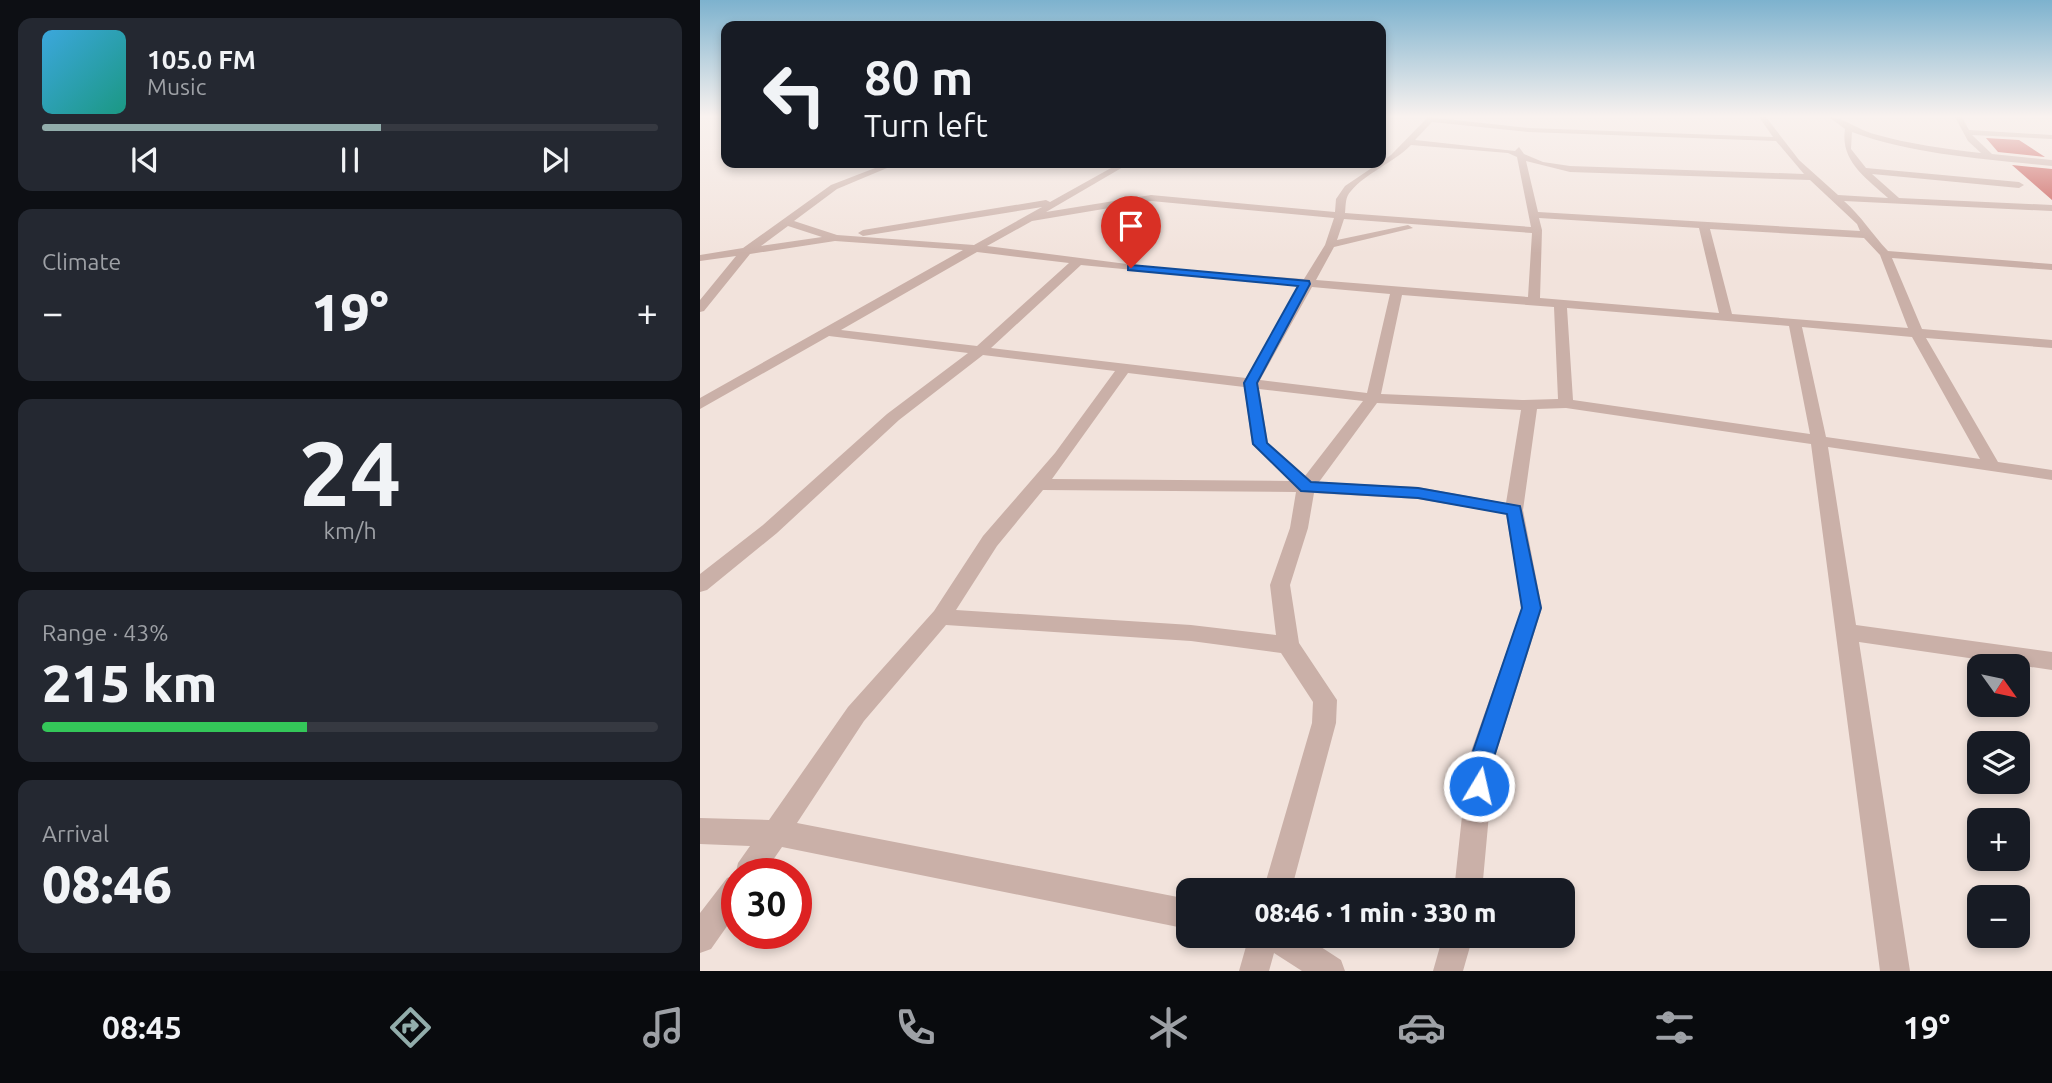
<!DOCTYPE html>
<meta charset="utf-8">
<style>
body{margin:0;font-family:Ubuntu,sans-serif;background:#242831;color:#f1f3f6;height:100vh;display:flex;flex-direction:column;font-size:26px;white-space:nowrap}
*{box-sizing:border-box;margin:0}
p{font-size:23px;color:#9ea1a6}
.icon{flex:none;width:38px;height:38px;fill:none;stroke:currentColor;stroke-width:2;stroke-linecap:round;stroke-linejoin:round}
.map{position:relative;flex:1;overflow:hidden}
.drawer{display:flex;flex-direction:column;gap:18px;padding:18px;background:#0d0f14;width:700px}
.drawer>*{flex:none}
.top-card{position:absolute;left:21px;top:21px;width:665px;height:147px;border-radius:14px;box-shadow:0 4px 10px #0003;background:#171b24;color:#f1f3f6;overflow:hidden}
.needle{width:46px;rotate:123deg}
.fabs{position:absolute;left:1267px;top:654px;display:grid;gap:14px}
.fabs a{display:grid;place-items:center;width:63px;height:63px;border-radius:14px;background:#171b24;box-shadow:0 4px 10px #0003;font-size:35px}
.speed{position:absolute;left:21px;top:858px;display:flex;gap:14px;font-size:35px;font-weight:700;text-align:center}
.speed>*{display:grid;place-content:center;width:91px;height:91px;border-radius:50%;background:#171b24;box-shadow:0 4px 10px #0003;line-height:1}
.speed .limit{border:10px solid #d22;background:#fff;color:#111}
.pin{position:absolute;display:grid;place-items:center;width:60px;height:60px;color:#fff;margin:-72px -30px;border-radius:50% 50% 50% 0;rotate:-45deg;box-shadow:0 0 7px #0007}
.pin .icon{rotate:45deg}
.me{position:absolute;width:77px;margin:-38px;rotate:9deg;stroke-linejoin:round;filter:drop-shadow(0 0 5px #0008)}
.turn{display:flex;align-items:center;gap:24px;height:147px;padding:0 28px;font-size:32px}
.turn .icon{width:91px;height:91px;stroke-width:2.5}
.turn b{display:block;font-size:49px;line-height:60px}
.big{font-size:52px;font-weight:800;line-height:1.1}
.drawer .tile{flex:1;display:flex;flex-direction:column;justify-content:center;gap:10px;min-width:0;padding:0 24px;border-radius:14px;background:#242831}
.drawer .dial{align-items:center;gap:0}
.dial b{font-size:91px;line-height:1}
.song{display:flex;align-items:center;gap:21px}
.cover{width:84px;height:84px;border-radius:10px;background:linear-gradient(135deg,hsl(200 70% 55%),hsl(170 70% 35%))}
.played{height:7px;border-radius:4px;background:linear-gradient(90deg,#92adab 55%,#363941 55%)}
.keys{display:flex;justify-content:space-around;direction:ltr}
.heat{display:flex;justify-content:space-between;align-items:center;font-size:38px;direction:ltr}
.charge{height:10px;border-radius:5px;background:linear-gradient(90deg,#34c759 43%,#363941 0)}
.trip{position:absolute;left:476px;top:878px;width:399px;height:70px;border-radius:14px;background:#171b24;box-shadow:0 4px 10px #0003;font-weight:800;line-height:70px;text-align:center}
.dock{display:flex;height:112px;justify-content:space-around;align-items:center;background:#090b0e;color:#9ea1a6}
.dock .icon{width:49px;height:49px}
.dock .selected{color:#92adab}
.dock b{font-size:32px;color:#f1f3f6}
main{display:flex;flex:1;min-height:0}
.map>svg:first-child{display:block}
.building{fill:#c44c48}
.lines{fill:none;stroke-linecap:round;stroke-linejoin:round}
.minor{fill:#cab0a8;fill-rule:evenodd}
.route{fill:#1a73e8;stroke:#114b97;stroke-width:2}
</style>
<main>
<section class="drawer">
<div class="tile">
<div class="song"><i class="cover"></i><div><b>105.0 FM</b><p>Music</p></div></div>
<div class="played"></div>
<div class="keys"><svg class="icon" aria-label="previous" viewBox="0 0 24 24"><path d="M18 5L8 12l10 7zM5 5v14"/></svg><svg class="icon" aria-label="pause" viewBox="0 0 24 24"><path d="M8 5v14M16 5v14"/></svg><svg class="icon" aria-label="next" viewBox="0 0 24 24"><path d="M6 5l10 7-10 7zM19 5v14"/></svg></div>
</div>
<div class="tile"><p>Climate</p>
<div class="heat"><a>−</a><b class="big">19°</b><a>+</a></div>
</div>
<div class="tile dial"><b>24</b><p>km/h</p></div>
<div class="tile"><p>Range · 43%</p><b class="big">215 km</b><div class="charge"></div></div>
<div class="tile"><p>Arrival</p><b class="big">08:46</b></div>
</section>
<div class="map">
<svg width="1352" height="971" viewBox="0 0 1352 971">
<rect width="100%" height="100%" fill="#f2e3dc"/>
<path class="building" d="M1286,138L1319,140L1345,157L1298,152Z
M1312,165L1352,169V200Z"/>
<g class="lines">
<path class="minor" d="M728,117L829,128L1073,137L1059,117H1066L1099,160L1138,195L1188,198C1166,178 1140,161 1145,129L1129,117C1142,117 1159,130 1174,134C1209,144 1245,149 1281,153L1268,141L1255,117H1262L1269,130L1352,135V139L1272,135L1292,154L1352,160V166C1286,159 1215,155 1152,132L1151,149L1166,168L1319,182L1324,185L1319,188L1172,174L1199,198L1352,205V211L1144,201C1162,217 1172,234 1188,251L1352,264V270L1192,258L1222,329L1352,340V348L1226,338L1298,462L1352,470V480L1128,447L1156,625L1352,652V670L1159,642L1210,971H1180L1111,444L866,408L837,409L823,510L842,608L794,760L782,891H754L768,760L822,608L806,514L718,499L614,493L608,528L590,585L599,643L637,700L636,723L591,891H563L612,723L613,702L581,653L491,641L246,625L164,721L97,823L488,899V929L82,847L64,873H37V912L11,949L0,953V913L27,878L35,875L38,863L50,846L0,844V818L69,820L148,707L234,611L283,536L355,453L415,371L283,355L199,420L77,533L7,590L0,592V574L63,525L187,414L268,353L129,336L0,409V398L263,250L135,241L50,254L4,311L0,312V300L36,256L0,261V255L43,248L131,185L188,163H199L137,189L94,221L137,235L274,245L342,207L163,236L158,233L163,230L346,200L350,202L420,163H430L346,212L451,195L635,212L636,199L645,186L691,155ZM732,122L829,132L1076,141L1104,174L870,166L843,162L824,154L819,147L815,151L715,140ZM711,145L808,153L817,157L831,227L645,213C646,204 645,197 651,191C666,173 693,163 711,145ZM826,161L870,172L1110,180L1157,224L1160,231L838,212ZM451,201L634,218L625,245L604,279L458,268L287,246L332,221ZM839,218L999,228L1019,313L840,298L842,230ZM644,219L832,233L828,297L616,280L634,247L713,228L708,225L637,240ZM88,226L122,237L61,246ZM1010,229L1164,238L1180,255L1208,328L1032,314ZM277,252L369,263L277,346L141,330ZM381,265L600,286L546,378L291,348ZM612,287L690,294L667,393L560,380ZM702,295L854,307L858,399L822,400L681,394ZM867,308L1089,326L1110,434L873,400ZM1102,327L1212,337L1280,459L1126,437ZM428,373L544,387L552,444L590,481L352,479ZM559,389L663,401L605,476L568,443ZM677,403L821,410L806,503L718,487L619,482ZM343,490L596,492L590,528L570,585L576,635L491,625L256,610L297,546Z
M549,936H604L641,960L645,971H602L574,953L569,971H539Z
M743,936H773L763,971H733Z"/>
</g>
<linearGradient id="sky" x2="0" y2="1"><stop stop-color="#7db2ce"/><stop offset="0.46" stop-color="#f9f2ef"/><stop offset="1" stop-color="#f9f2ef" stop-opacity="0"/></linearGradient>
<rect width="1352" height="253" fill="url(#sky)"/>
<path class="route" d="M431,265L609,281L610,284L557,383L567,443L611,482L718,488L820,506L841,608L793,760L787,794L779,797L770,794L767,786L770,760L822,608L807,514L718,498L601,491L553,444L544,383L598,286L428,270V266Z"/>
</svg>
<div class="fabs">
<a><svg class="needle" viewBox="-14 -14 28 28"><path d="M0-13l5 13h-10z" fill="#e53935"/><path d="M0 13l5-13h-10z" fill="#9ea1a6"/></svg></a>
<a><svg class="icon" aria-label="layers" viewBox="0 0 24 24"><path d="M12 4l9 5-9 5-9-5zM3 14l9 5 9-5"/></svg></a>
<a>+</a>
<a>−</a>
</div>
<div class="speed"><div class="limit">30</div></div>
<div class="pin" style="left:431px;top:268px;background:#d93025"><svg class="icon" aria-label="arrive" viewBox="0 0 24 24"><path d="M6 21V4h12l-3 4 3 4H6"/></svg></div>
<svg class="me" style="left:779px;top:786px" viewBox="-20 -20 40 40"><circle r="17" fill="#1a73e8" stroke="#fff" stroke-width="3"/><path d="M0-11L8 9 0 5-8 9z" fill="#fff"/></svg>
<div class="trip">08:46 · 1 min · 330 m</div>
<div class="top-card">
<div class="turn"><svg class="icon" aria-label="left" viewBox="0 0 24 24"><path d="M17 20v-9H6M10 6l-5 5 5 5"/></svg><div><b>80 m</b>Turn left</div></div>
</div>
</div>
</main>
<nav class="dock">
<b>08:45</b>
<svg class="icon selected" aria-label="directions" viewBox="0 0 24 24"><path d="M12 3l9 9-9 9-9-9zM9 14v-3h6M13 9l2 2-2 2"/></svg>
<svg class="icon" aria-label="music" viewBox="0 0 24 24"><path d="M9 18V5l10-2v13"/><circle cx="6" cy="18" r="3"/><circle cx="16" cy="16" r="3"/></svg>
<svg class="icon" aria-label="phone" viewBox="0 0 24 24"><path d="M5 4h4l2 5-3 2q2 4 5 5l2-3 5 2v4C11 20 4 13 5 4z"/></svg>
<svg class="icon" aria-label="climate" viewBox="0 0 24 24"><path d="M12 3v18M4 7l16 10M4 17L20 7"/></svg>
<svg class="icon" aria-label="car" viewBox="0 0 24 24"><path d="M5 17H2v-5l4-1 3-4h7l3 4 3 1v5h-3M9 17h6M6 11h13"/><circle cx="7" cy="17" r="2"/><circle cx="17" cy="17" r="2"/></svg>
<svg class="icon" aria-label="filters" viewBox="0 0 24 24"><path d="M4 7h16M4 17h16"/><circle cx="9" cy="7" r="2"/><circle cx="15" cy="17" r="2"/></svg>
<b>19°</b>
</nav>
